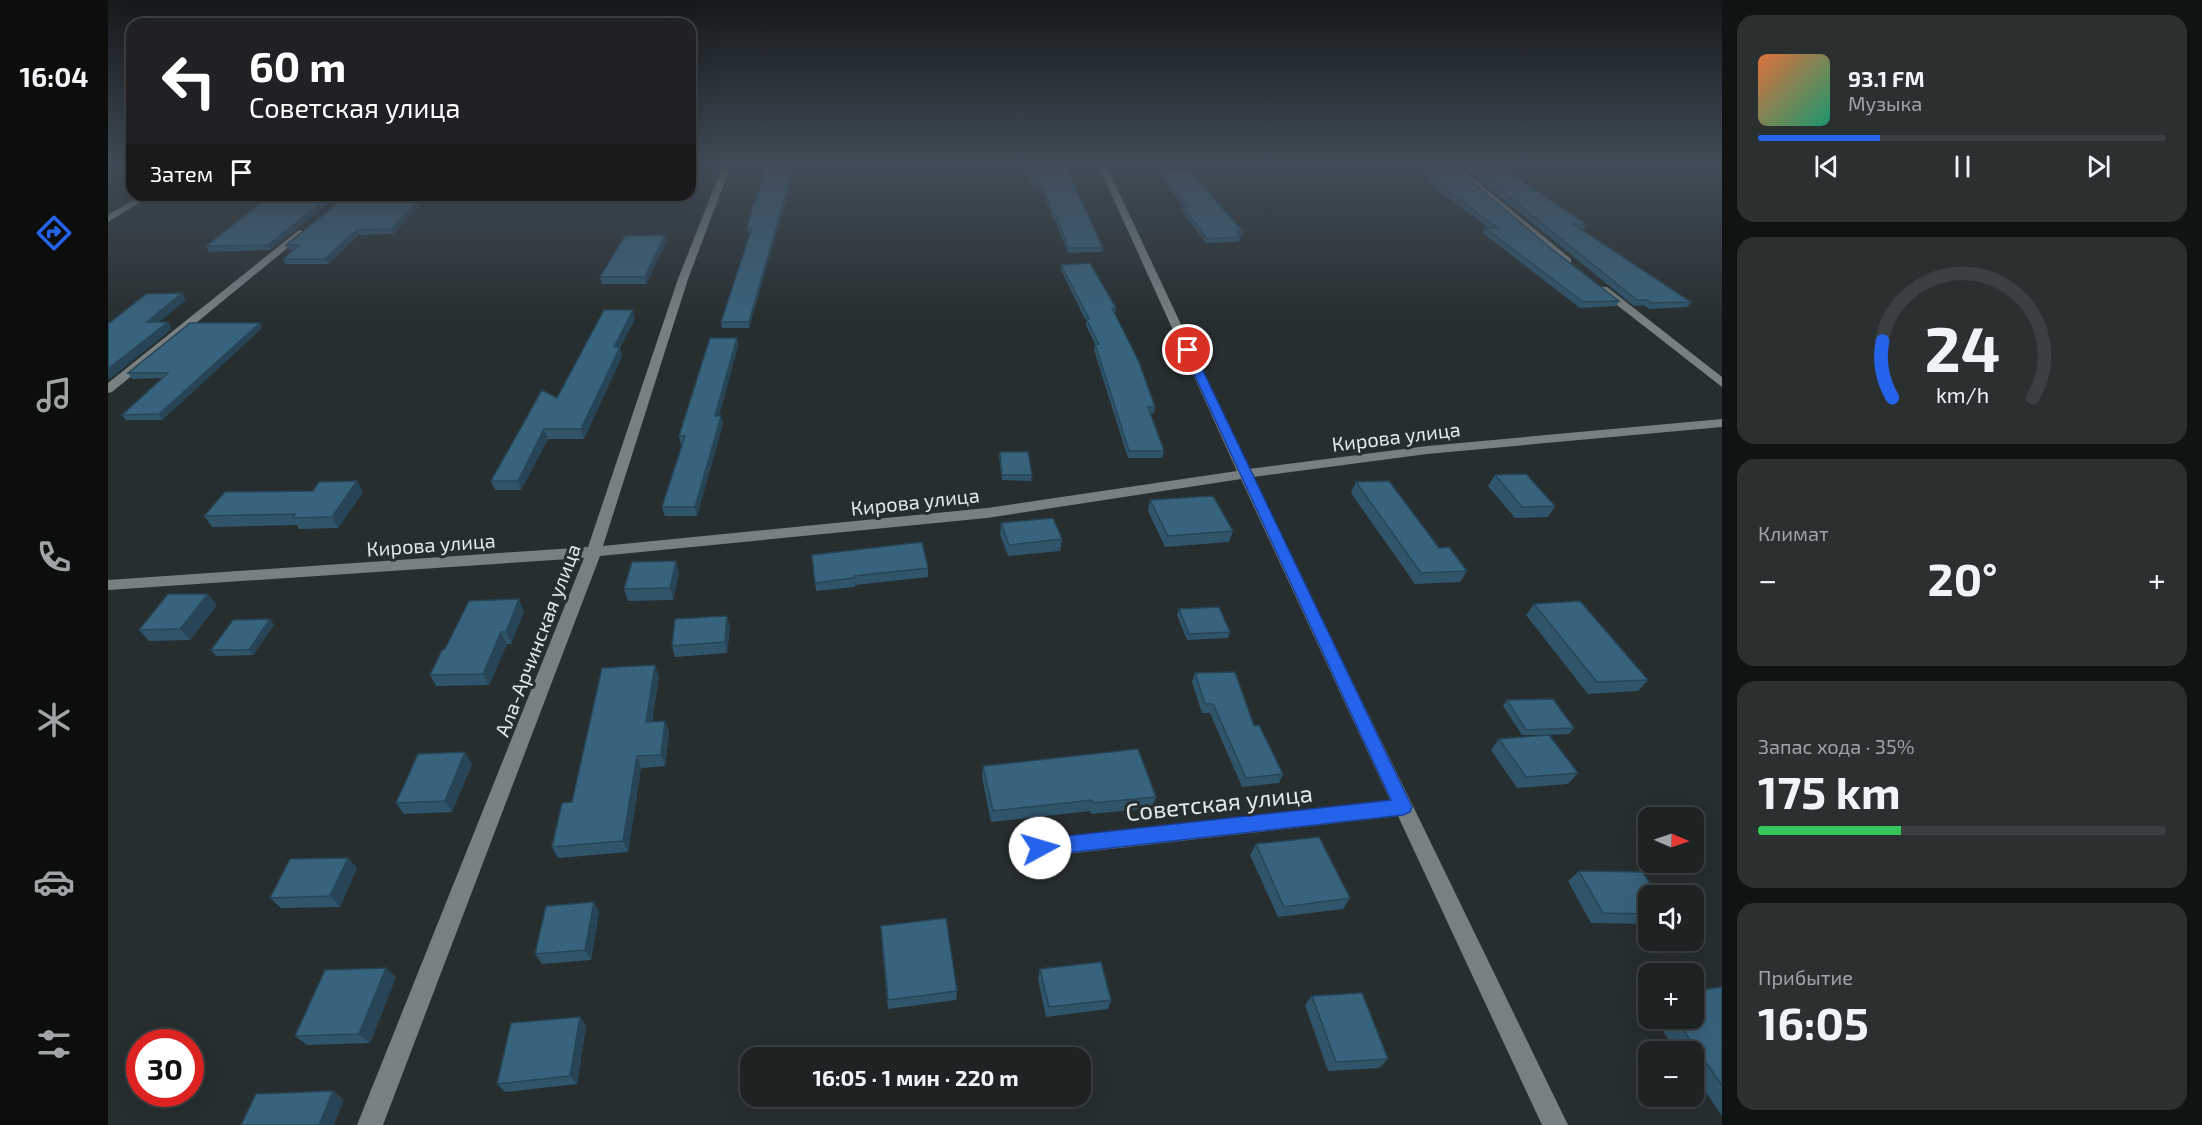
<!DOCTYPE html>
<html lang="ru">
<meta charset="utf-8">
<style>
body{margin:0;font-family:"Exo 2",sans-serif;background:#2a2f30;color:#f1f3f6;height:100vh;display:flex;flex-direction:column;font-size:22px;white-space:nowrap}
*{box-sizing:border-box;margin:0}
p{font-size:20px;color:#a0a4a6}
.icon{flex:none;width:33px;height:33px;fill:none;stroke:currentColor;stroke-width:2;stroke-linecap:round;stroke-linejoin:round}
.map{position:relative;flex:1;overflow:hidden}
.details{display:flex;flex-direction:column;gap:15px;padding:15px;background:#101313;width:480px}
.details>*{flex:none}
.hud{position:absolute;left:18px;top:18px;width:570px;height:183px;border-radius:18px;box-shadow:0 6px 24px #0002,0 0 0 2px #3b3f41;background:#202124;color:#fff;overflow:hidden}
.needle{width:39px;rotate:92deg}
.buttons{position:absolute;left:1530px;top:807px;display:grid;gap:12px}
.buttons a{display:grid;place-items:center;width:66px;height:66px;border-radius:12px;background:#1d2223;box-shadow:0 6px 24px #0002,0 0 0 2px #3b3f41;font-size:30px}
.speed{position:absolute;left:18px;top:1029px;display:flex;gap:12px;font-size:30px;font-weight:700;text-align:center}
.speed>*{display:grid;place-content:center;width:78px;height:78px;border-radius:50%;background:#1d2223;box-shadow:0 6px 24px #0002,0 0 0 2px #3b3f41;line-height:1}
.speed .limit{border:9px solid #d22;background:#fff;color:#111}
.pin{position:absolute;display:grid;place-items:center;width:51px;height:51px;color:#fff;margin:-26px;border:3px solid #fff;border-radius:50%;box-shadow:0 2px 6px #0007}
.me{position:absolute;width:66px;margin:-33px;rotate:84deg;stroke-linejoin:round;filter:drop-shadow(0 0 4px #0008)}
.turn{display:flex;align-items:center;gap:21px;height:126px;padding:0 24px;font-size:27px}
.turn .icon{width:78px;height:78px;stroke-width:2.5}
.turn b{display:block;font-size:42px;line-height:51px}
.then{display:flex;align-items:center;height:57px;padding:0 24px;background:#0003;gap:12px;font-size:22px}
.big{font-size:45px;font-weight:700;line-height:1.1}
.details .tile{flex:1;display:flex;flex-direction:column;justify-content:center;gap:9px;min-width:0;padding:0 21px;border-radius:18px;background:#2a2f30}
.details .dial{align-items:center;gap:0}
.dial svg{height:156px;overflow:visible;fill:none;stroke:#3b3f41;stroke-width:7;stroke-linecap:round;text-anchor:middle}
.dial text{fill:#f1f3f6;stroke:none}
.song{display:flex;align-items:center;gap:18px}
.cover{width:72px;height:72px;border-radius:9px;background:linear-gradient(135deg,hsl(20 70% 55%),hsl(160 70% 35%))}
.played{height:6px;border-radius:3px;background:linear-gradient(90deg,#2563eb 30%,#3b3f41 30%)}
.keys{display:flex;justify-content:space-around;direction:ltr}
.heat{display:flex;justify-content:space-between;align-items:center;font-size:33px;direction:ltr}
.charge{height:9px;border-radius:4px;background:linear-gradient(90deg,#34c759 35%,#3b3f41 0)}
.trip{position:absolute;left:632px;top:1047px;width:351px;height:60px;border-radius:18px;background:#1d2223;box-shadow:0 6px 24px #0002,0 0 0 2px #3b3f41;font-weight:700;line-height:60px;text-align:center}
main{display:flex;flex:1;min-height:0}
.menu{display:flex;flex-direction:column;width:108px;justify-content:space-around;align-items:center;background:#0c0e0e;color:#a0a4a6}
.menu .icon{width:42px;height:42px}
.menu .selected{color:#2563eb}
.menu b{font-size:27px;color:#f1f3f6}
.map>svg:first-child{display:block}
.lines{fill:none;stroke-linecap:round;stroke-linejoin:round}
.minor{fill:#788081;fill-rule:evenodd}
.wall{fill:#30556b}
.shaded-wall{fill:#274557}
.building{fill:#38637c;stroke:#274557;stroke-width:1.5}
.route{fill:#2563eb;stroke:#184099;stroke-width:1.5}
.labels{text-anchor:middle;dominant-baseline:central;stroke-width:6;stroke-linejoin:round;paint-order:stroke}
.street-label{font-size:20px;fill:#e3e8e8;stroke:#272e2f}
.near-street-label{font-size:24px;fill:#e3e8e8;stroke:#272e2f}
</style>
<main>
<nav class="menu">
<b>16:04</b>
<svg class="icon selected" aria-label="directions" viewBox="0 0 24 24"><path d="M12 3l9 9-9 9-9-9zM9 14v-3h6M13 9l2 2-2 2"/></svg>
<svg class="icon" aria-label="music" viewBox="0 0 24 24"><path d="M9 18V5l10-2v13"/><circle cx="6" cy="18" r="3"/><circle cx="16" cy="16" r="3"/></svg>
<svg class="icon" aria-label="phone" viewBox="0 0 24 24"><path d="M5 4h4l2 5-3 2q2 4 5 5l2-3 5 2v4C11 20 4 13 5 4z"/></svg>
<svg class="icon" aria-label="climate" viewBox="0 0 24 24"><path d="M12 3v18M4 7l16 10M4 17L20 7"/></svg>
<svg class="icon" aria-label="car" viewBox="0 0 24 24"><path d="M5 17H2v-5l4-1 3-4h7l3 4 3 1v5h-3M9 17h6M6 11h13"/><circle cx="7" cy="17" r="2"/><circle cx="17" cy="17" r="2"/></svg>
<svg class="icon" aria-label="filters" viewBox="0 0 24 24"><path d="M4 7h16M4 17h16"/><circle cx="9" cy="7" r="2"/><circle cx="15" cy="17" r="2"/></svg>
</nav>
<div class="map">
<svg width="1614" height="1125" viewBox="0 0 1614 1125">
<rect width="100%" height="100%" fill="#272e2f"/>
<g class="lines">
<path class="minor" d="M615,165H623L580,279L495,546L879,508L1129,471L990,165H998L1141,469L1319,446L1614,419V427L1319,454L1145,477L1460,1125H1434L1290,816L932,857L925,855L922,848L925,841L932,839L1282,800L1133,479L879,518L492,556L275,1125H249L476,558L0,590V580L480,547L570,279Z
M1340,165H1349L1463,259V263H1457Z
M34,195H44L0,222V215Z
M191,230L199,232L4,392L0,393V383Z
M1491,287H1499L1614,377V387L1491,291Z"/>
</g>
<path class="wall" d="M660,165H688L641,328H614L613,322L643,233H640L639,228Z
M917,165H957L995,248L994,252L960,253L947,220H945L934,188L926,189Z
M1313,165H1344L1445,250L1511,301L1508,306L1472,308L1375,233L1377,228H1381L1321,184L1323,180L1314,173L1316,168H1317Z
M1353,165H1398L1395,169L1478,224L1476,229H1473L1583,302L1579,307L1541,309L1536,305L1526,306Z
M1053,172L1135,232L1134,236L1132,237L1131,242L1098,243L1074,211L1075,207H1076L1053,177Z
M163,195H231L162,250L101,252L98,246Z
M292,201H310L312,206L285,234L250,235L220,264H177L175,259L185,250H181L178,245Z
M557,235L558,243L538,284H494L492,277Z
M953,265L1008,308L1007,314L1047,407L1046,413H1042L1056,451L1054,458H1020L986,350L987,344L978,325V321L953,270Z
M527,319L512,348L514,356L476,439H440L413,490H387L383,481L449,398Z
M154,328L54,420H18L14,415L54,378L24,379L20,373Z
M629,338L630,346L611,416H613L615,424L589,516H557L554,507L574,445H573L571,436Z
M892,452L924,475L923,481L894,480L891,457Z
M1387,475L1447,506L1440,517L1407,518L1380,486Z
M1248,482L1359,571L1352,582L1307,584L1243,493Z
M255,492L230,528L191,529L189,525L104,527L96,516Z
M1042,500L1125,531L1121,542L1057,547L1040,511Z
M893,523L954,539L952,551L900,556L892,534Z
M704,555L820,568V577L747,585V587L708,591Z
M571,573L565,600L520,601L516,589Z
M1426,604L1540,680L1530,691L1480,694L1418,615Z
M109,605L82,640L41,641L31,630Z
M1071,609L1122,632L1120,638L1079,640L1069,615Z
M416,611L403,644H399L381,685L328,686L322,675L337,649Z
M162,619L166,625L145,655L108,656L103,650Z
M622,627L619,653L567,657L564,646Z
M1087,673L1146,726L1175,774L1171,783L1134,787L1102,713H1094L1084,682Z
M551,676L544,722L557,721L561,732L557,766L533,768L520,852L450,858L444,847L464,802Z
M1399,700L1466,728L1461,734L1441,735L1470,773L1460,784L1409,788L1383,750L1391,739L1441,735H1414L1395,706Z
M364,764L344,812L296,814L288,803Z
M875,766L1048,797L1044,808L983,814L982,811L883,822L874,777Z
M1148,844L1242,898L1235,909L1170,917L1142,855Z
M249,868L232,907L173,908L162,898Z
M1471,871L1540,896V924L1483,923L1460,881Z
M486,902L491,912L483,960L434,964L427,954Z
M773,936L849,991L848,1000L780,1009Z
M932,969L1003,1000L1000,1009L938,1017L930,979Z
M288,977L262,1043L199,1045L187,1036Z
M1614,987V1116L1586,1075V1052H1569L1546,1018H1586Z
M1204,996L1280,1059L1271,1068L1220,1071L1197,1005Z
M1540,1001V1010L1537,1004Z
M472,1017L478,1026L469,1084L397,1092L389,1084Z"/>
<path class="shaded-wall" d="M686,165H688L641,328V322Z
M223,195H231L162,250L160,245Z
M292,195H299L287,206L285,202Z
M310,201L312,206L285,234L283,229Z
M248,230L250,235L220,264L217,259Z
M557,235L558,243L538,284L537,277Z
M74,293L78,300L43,329L39,322Z
M525,310L527,319L512,348L514,356L476,439L473,429L506,347Z
M60,322L64,329L2,379L0,377V369Z
M152,323L154,328L54,420L51,414Z
M629,338L630,346L609,424L607,416Z
M613,416L615,424L589,516L587,507Z
M436,429L440,439L413,490L410,481Z
M249,481L255,492L230,528L224,517Z
M568,561L571,573L565,600L562,588Z
M100,594L109,605L82,640L72,629Z
M411,599L416,611L403,644L398,632Z
M619,616L622,627L619,653L617,642Z
M162,619L166,625L145,655L141,650Z
M393,632L399,644L381,685L375,674Z
M547,665L551,676L542,733L538,722Z
M557,721L561,732L557,766L553,755Z
M357,752L364,764L344,812L337,801Z
M529,756L533,768L520,852L515,841Z
M240,858L249,868L232,907L222,896Z
M486,902L491,912L483,960L477,950Z
M278,968L288,977L262,1043L251,1034Z
M472,1017L478,1026L469,1084L462,1076Z
M225,1091L236,1100L226,1125H211Z"/>
<path class="building" d="M660,165H686L641,322H613L644,228H639L643,212Z
M919,165H957L995,248H960L948,215L945,216L935,184H927Z
M1321,165H1344L1445,250L1511,301L1475,302L1377,228H1390L1323,179H1330L1316,168H1325Z
M1361,165H1389L1478,224H1465L1583,302L1544,303L1539,300H1529Z
M1053,172H1083L1135,232H1129L1133,237L1099,239L1075,207H1080Z
M163,195H223L160,245L98,246Z
M240,195H292L285,202L310,201L283,229L248,230L217,259H175L191,245H178Z
M557,235L537,277H492L517,236Z
M982,263L1008,308H1004L1031,362L1047,407H1040L1056,451H1021L987,344H991L978,319H981L953,265Z
M74,293L39,322H60L0,369V324L38,294Z
M496,310H525L506,347H512L473,429H436L410,481H383L434,390L449,398Z
M82,323H152L51,414L14,415L60,373H20Z
M602,338H629L607,416H613L587,507H554L577,436H571Z
M892,452H920L924,475H894Z
M1418,474L1447,506L1414,507L1387,475Z
M249,481L224,517L184,518L187,514L96,516L117,492L205,491L211,482Z
M1281,481L1331,548L1341,547L1359,571L1313,573L1248,482Z
M1105,496L1125,531L1060,536L1042,500Z
M945,518L954,539L901,545L893,523Z
M814,542L820,568L746,576V578L707,583L704,555Z
M568,561L562,588L516,589L524,562Z
M60,594H100L72,629L31,630Z
M411,599L398,632H393L375,674L322,675L334,650L337,649L361,601Z
M1472,601L1540,680L1489,682L1426,604Z
M1111,607L1122,632L1081,634L1071,609Z
M619,616L617,642L564,646L567,619Z
M162,619L141,650H103L125,620Z
M547,665L538,722L557,721L553,755L529,756L515,841L444,847L454,803L464,802L494,668Z
M1127,672L1146,726L1151,725L1175,774L1138,778L1105,704H1097L1087,673Z
M1445,699L1466,728L1418,730L1399,700Z
M1441,735L1470,773L1418,777L1391,739Z
M1030,749L1048,797L985,803L984,800L885,811L875,766Z
M357,752L337,801L288,803L310,754Z
M1211,837L1242,898L1176,907L1148,844Z
M240,858L222,896L162,898L182,859Z
M1471,871L1535,872L1549,896H1540V914L1495,913Z
M486,902L477,950L427,954L438,906Z
M838,918L849,991L780,1000L773,926Z
M993,962L1003,1000L941,1007L932,969Z
M278,968L251,1034L187,1036L217,970Z
M1614,987V1085L1567,1018H1586V991Z
M1254,993L1280,1059L1228,1062L1204,996Z
M472,1017L462,1076L389,1084L403,1023Z
M225,1091L211,1125H133L148,1094Z"/>
<linearGradient id="sky" x2="0" y2="1"><stop stop-color="#15191a"/><stop offset="0.51" stop-color="#414c58"/><stop offset="1" stop-color="#414c58" stop-opacity="0"/></linearGradient>
<rect width="1614" height="323" fill="url(#sky)"/>
<path class="route" d="M1080,347L1085,350L1304,807L1302,812L1295,815L932,856L925,854L923,848L925,842L932,839L1283,800L1075,350Z"/>
<g class="labels">
<g class="street-label">
<text transform="translate(1288 436) rotate(-7)">Кирова улица</text>
<text transform="translate(807 501) rotate(-6)">Кирова улица</text>
<text transform="translate(323 544) rotate(-4)">Кирова улица</text>
<text transform="translate(429 640) rotate(-69)">Ала-Арчинская улица</text>
</g>
<g class="near-street-label">
<text transform="translate(1111 802) rotate(-6)">Советская улица</text>
</g>
</g>
</svg>
<div class="buttons">
<a><svg class="needle" viewBox="-14 -14 28 28"><path d="M0-13l5 13h-10z" fill="#e53935"/><path d="M0 13l5-13h-10z" fill="#a0a4a6"/></svg></a>
<a><svg class="icon" aria-label="sound" viewBox="0 0 24 24"><path d="M4 9h4l5-4v14l-5-4H4zM17 9q2 3 0 6"/></svg></a>
<a>+</a>
<a>−</a>
</div>
<div class="speed"><div class="limit">30</div></div>
<div class="pin" style="left:1080px;top:350px;background:#d93025"><svg class="icon" aria-label="arrive" viewBox="0 0 24 24"><path d="M6 21V4h12l-3 4 3 4H6"/></svg></div>
<svg class="me" style="left:932px;top:848px" viewBox="-20 -20 40 40"><circle r="19" fill="#fff"/><path d="M0-13L10 11 0 6-10 11z" fill="#2563eb"/></svg>
<div class="trip">16:05 · 1 мин · 220 m</div>
<div class="hud">
<div class="turn"><svg class="icon" aria-label="left" viewBox="0 0 24 24"><path d="M17 20v-9H6M10 6l-5 5 5 5"/></svg><div><b>60 m</b>Советская улица</div></div>
<div class="then">Затем<svg class="icon" aria-label="arrive" viewBox="0 0 24 24"><path d="M6 21V4h12l-3 4 3 4H6"/></svg></div>
</div>
</div>
<section class="details">
<div class="tile">
<div class="song"><i class="cover"></i><div><b>93.1 FM</b><p>Музыка</p></div></div>
<div class="played"></div>
<div class="keys"><svg class="icon" aria-label="previous" viewBox="0 0 24 24"><path d="M18 5L8 12l10 7zM5 5v14"/></svg><svg class="icon" aria-label="pause" viewBox="0 0 24 24"><path d="M8 5v14M16 5v14"/></svg><svg class="icon" aria-label="next" viewBox="0 0 24 24"><path d="M6 5l10 7-10 7zM19 5v14"/></svg></div>
</div>
<div class="tile dial"><svg viewBox="0 0 100 80">
<path d="M14 69A42 42 0 1 1 86 69"/>
<path d="M14 69A42 42 0 0 1 9 40" stroke="#2563eb"/>
<text x="50" y="56" font-size="32" font-weight="700">24</text>
<text x="50" y="72" font-size="11">km/h</text>
</svg></div>
<div class="tile"><p>Климат</p>
<div class="heat"><a>−</a><b class="big">20°</b><a>+</a></div>
</div>
<div class="tile"><p>Запас хода · 35%</p><b class="big">175 km</b><div class="charge"></div></div>
<div class="tile"><p>Прибытие</p><b class="big">16:05</b></div>
</section>
</main>
